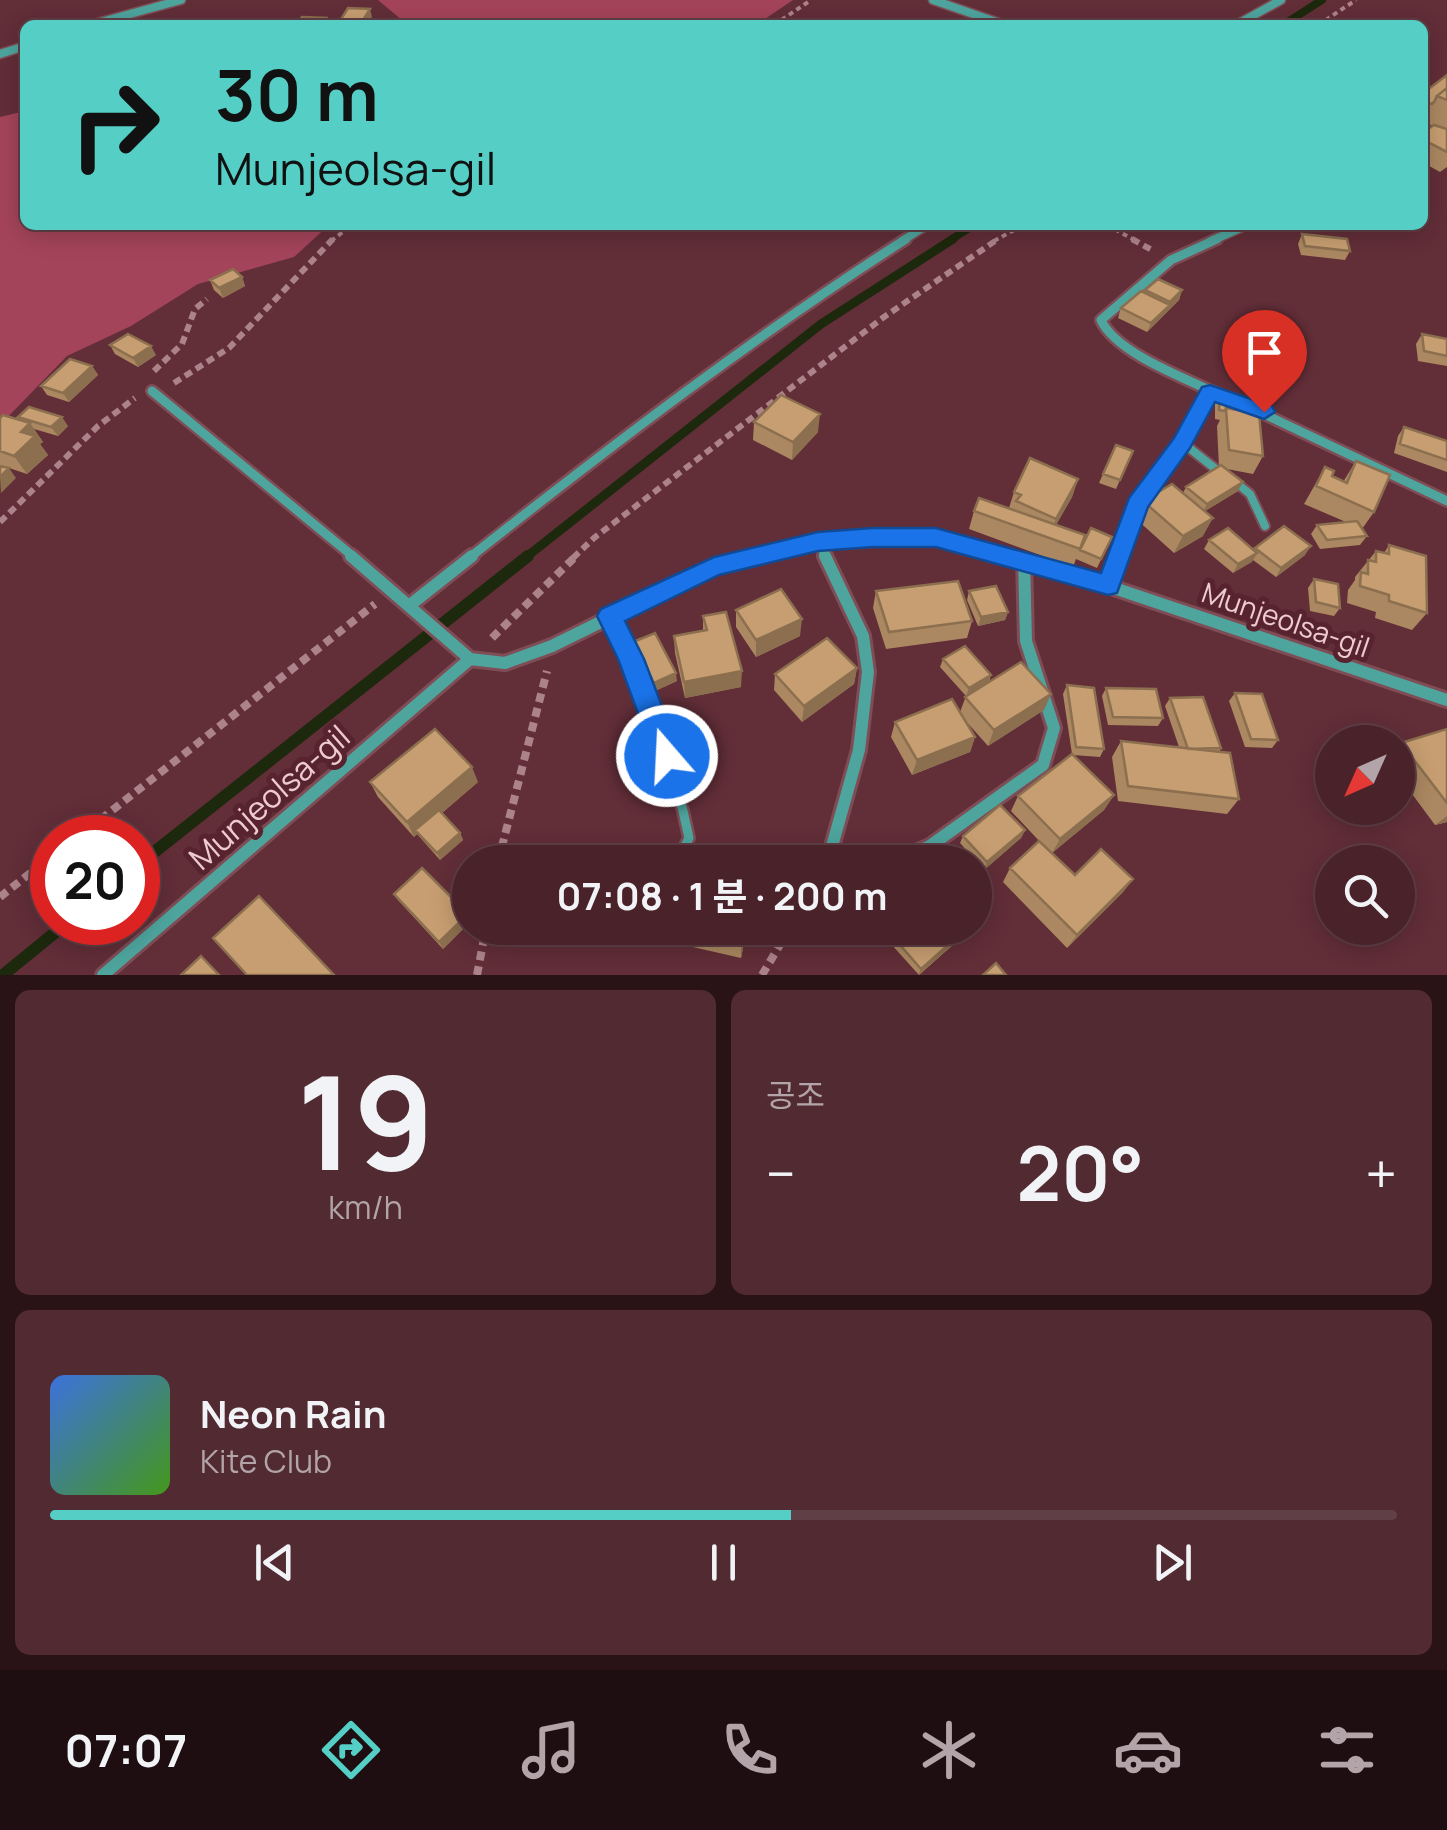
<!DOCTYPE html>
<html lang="ko">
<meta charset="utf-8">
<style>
body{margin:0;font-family:Manrope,"Noto Sans KR",sans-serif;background:#512a32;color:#f1f3f6;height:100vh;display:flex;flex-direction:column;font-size:38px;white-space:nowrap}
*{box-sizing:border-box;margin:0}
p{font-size:32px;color:#b2a4a8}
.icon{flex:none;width:55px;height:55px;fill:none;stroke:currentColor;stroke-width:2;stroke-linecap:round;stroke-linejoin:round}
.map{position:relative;height:975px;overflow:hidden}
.details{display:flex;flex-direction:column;gap:15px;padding:15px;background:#291317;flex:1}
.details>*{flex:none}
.banner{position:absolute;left:20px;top:20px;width:1408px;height:210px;border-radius:15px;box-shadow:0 5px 25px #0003,0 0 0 2px #613f47;background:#55cec5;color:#111;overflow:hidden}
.needle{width:65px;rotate:225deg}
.tools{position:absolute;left:1315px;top:725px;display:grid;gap:20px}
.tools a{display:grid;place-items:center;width:100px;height:100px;border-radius:50%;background:#4a222a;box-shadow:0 5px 25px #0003,0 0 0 2px #613f47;font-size:50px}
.speed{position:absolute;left:30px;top:815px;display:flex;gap:20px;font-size:50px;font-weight:700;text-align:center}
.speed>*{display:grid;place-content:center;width:130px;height:130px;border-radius:50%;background:#4a222a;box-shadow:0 5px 25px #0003,0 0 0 2px #613f47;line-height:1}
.speed .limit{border:15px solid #d22;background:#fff;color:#111}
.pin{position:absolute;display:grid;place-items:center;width:85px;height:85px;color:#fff;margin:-102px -42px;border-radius:50% 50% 50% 0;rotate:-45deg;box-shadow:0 0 10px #0007}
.pin .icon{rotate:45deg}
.me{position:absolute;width:110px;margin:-55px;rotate:341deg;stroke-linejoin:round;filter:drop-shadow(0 0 8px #0008)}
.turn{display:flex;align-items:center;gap:35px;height:210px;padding:0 30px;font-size:45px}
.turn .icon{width:130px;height:130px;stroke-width:2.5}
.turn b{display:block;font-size:70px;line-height:85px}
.big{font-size:75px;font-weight:700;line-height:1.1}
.details .card{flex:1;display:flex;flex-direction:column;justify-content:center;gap:15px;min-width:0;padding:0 35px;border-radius:15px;background:#512a32}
.details .dial{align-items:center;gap:0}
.dial b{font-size:130px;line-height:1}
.song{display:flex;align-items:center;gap:30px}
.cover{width:120px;height:120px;border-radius:15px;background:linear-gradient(135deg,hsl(220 70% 55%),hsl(100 70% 35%))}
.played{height:10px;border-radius:5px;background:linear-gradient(90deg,#55cec5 55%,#613f47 55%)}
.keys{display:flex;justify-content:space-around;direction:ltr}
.heat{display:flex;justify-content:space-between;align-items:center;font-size:55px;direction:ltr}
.details .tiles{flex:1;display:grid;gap:15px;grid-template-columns:1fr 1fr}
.card:last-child{grid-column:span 2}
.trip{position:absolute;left:452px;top:845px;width:540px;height:100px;border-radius:50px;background:#4a222a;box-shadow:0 5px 25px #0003,0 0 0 2px #613f47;font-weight:700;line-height:100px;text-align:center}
.dock{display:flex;height:160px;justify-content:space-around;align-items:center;background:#1e0e11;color:#b2a4a8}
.dock .icon{width:70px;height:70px}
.dock .selected{color:#55cec5}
.dock b{font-size:45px;color:#f1f3f6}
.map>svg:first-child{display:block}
.forest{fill:#a4445a}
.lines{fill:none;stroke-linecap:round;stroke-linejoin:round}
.stream-far2{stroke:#1d290c;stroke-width:8}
.stream-far1{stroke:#1d290c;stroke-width:9}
.stream{stroke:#1d290c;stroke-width:12}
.lane-far1-casing{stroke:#7e4d56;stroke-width:12}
.lane-casing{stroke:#7e4d56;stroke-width:14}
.street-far2-casing{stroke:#7e4d56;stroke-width:11}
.street-far1-casing{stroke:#7e4d56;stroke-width:14}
.street-casing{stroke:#7e4d56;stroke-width:18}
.path-far2{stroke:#ad838a;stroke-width:4;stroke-dasharray:5 4;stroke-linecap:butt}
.path-far1{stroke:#ad838a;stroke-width:6;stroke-dasharray:8 5;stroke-linecap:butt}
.path{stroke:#ad838a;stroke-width:8;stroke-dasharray:9 6;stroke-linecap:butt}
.lane-far1{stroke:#4ea59e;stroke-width:8}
.lane{stroke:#4ea59e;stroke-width:9}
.street-far2{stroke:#4ea59e;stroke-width:8}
.street-far1{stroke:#4ea59e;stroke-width:9}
.street{stroke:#4ea59e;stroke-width:12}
.wall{fill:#ab8861}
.shaded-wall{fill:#8b6f4f}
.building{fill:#c79e71;stroke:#8b6f4f;stroke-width:2.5}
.route{fill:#1a73e8;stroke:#114b97;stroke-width:2.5}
.labels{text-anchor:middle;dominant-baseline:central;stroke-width:10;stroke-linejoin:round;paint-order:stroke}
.street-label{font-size:28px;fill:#edcbcf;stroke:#57232e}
.near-street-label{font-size:32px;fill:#edcbcf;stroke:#57232e}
</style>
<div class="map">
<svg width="1447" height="975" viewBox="0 0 1447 975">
<rect width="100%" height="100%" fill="#622e38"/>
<path class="forest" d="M378,0H793L756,25H399L403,21Z
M25,111V225H329L294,257L198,284L131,326L67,356L0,425V117Z"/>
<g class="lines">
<path class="stream-far2" d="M1283,25L1322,0
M949,241L974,225"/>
<path class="stream-far1" d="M525,558L821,324L953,239"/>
<path class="stream" d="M138,865L528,556
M3,975L68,922"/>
<g class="lane-far1-casing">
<path id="lane-far1" d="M1183,443L1222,474
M1234,481L1250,494L1265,526"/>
</g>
<g class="lane-casing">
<path id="lane" d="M610,616L659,728L683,811L689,838L677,862"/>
</g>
<g class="street-far2-casing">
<path id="street-far2" d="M933,0L1005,25
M90,25L181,0
M1236,25L1281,0
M0,54L25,46
M902,241L927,225
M1211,241L1247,225"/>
</g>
<g class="street-far1-casing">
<path id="street-far1" d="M1217,239L1171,260L1101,320C1117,355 1193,381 1229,399
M152,391L355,558
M1245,405L1447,501
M818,541L827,558
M469,558C611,446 753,337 906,239
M746,558L818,541L936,538L1008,558
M1118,558L1137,505L1183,443L1210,392"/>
</g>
<g class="street-casing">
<path id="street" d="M351,556L470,659L505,663L552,646L714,566L757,556
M825,556L863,636L868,672L859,750L831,850L857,862
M999,556L1108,586L1447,700
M1108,586L1119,556
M410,605L472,556
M893,862L930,846L1043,765L1054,728L1026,641L1024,560
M103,975L470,659"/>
</g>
<path class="path-far2" d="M774,25L811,0
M1318,25L1356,0
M1107,225L1136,241
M331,241L352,225
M994,241L1023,225"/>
<path class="path-far1" d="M1132,239L1152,250
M154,371L182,344L195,309L207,299
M174,383L229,348L333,239
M0,522L98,426L135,398
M573,558L594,538L884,317L998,239"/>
<path class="path" d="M492,638L576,556
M77,838L375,604
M498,862L547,671
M0,897L52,856
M477,975L486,928
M762,975L790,928"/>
<use href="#lane-far1" class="lane-far1"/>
<use href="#lane" class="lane"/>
<use href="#street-far2" class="street-far2"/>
<use href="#street-far1" class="street-far1"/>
<use href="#street" class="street"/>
</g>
<path class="wall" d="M1447,75V167L1440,172L1422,162V133L1433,126L1424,122L1429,111L1427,113L1422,111V94Z
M1302,234L1350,251L1345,260L1301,255L1298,244Z
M242,277L245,286L223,298L214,290L210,280Z
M1145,290H1182L1179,300L1147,332L1118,318L1121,308L1144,293Z
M1422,334L1447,339V366L1418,361L1416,344Z
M110,345L156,355L138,367L115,354Z
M92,366L98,375L69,402L47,395L41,386Z
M1220,395L1254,413L1263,456L1253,474L1227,469L1238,491L1205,511L1203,536L1174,553L1135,518L1143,501L1183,493L1186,487L1219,467L1217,426L1220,420L1215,419V404Z
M18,417L68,426L58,436L34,429L43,442L40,444L48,455L27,474L0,465V418L20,420Z
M754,422L818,432L792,460L753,440Z
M1404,427L1447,441V472L1394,453L1398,436Z
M1116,445L1133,451L1116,489L1099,483Z
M1356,461L1374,512L1362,529L1367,536L1360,545L1320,549L1311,534L1317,525L1346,522L1304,504L1325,467L1332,476L1343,482Z
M1078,479L1072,497L1056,525L1080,548L1112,537L1097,568L1076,559L1073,567L969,529L974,511L1009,508L1014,492Z
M1209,540L1253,550L1255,548L1305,555L1276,577L1253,560L1233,573L1204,549Z
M1389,545L1427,613L1412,630L1375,618L1376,612L1347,603L1348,590L1355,580V577L1376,551L1384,553Z
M1314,579L1340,608L1334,616L1310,611L1308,588Z
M876,591L972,621L967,638L886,649L873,608Z
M969,591L1008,612L1005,620L978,626L967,600Z
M736,610L800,636L756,657L736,627Z
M703,616L741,687L685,698L675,653L674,636L703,631Z
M633,642L677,681L655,691L634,651Z
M943,659L991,675L989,682L1044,710L988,746L964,719L975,737L970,752L912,775L891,737L895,722L960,712L966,696L940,667Z
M857,668L854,684L802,722L774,690L775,674Z
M1067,685L1104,749L1100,757L1073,755L1114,795L1104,810L1052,853L1075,875L1133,879L1123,892L1067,948L1003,882L1010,868L1042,844L1011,811L1018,796L1072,754L1063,694Z
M1106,688L1163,718L1158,726L1108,725L1102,696Z
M1235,693L1278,740L1272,748L1245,747L1229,701Z
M1170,698L1221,748L1219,752L1239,799L1227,814L1118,801L1112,757L1121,741L1179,747L1165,706Z
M1447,729V822L1435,825L1398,775V747L1401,743Z
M370,782H478L442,813L460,833L463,840L440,860L417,834L414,837L378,797Z
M1025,830L1021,838L984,870L960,843L963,836Z
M394,894L470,919V922L443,949L398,900Z
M648,928H747L741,958L649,937Z
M957,937L954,944L919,975L891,944L894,938Z"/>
<path class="shaded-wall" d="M370,9L372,17L367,25H360Z
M242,277L245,286L223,298L219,288Z
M1182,290L1179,300L1147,332L1151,323Z
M151,346L156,355L138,367L133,358Z
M92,366L98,375L69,402L63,393Z
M820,414L818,432L792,460L793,442Z
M62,417L68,426L58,436L51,427Z
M30,423L43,442L40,444L48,455L27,474L14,456L21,432Z
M9,468L16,478L1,493L0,477Z
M1078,479L1072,497L1049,537L1056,519Z
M1243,482L1238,491L1202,513L1207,504Z
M1213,518L1203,536L1174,553L1183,536Z
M1311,546L1305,555L1276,577L1281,568Z
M1257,553L1252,562L1233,573L1238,564Z
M1008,612L1005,620L978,626L981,617Z
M802,619L800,636L756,657V640Z
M857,668L854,684L802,722L804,706Z
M742,671L741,687L685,698L684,682Z
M676,673L677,681L655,691L654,683Z
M991,675L988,683L966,696L969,688Z
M1051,694L1044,710L988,746L994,730Z
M975,737L970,752L912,775L917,760Z
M472,767L478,782L418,833L415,830L417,834L414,837L407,822Z
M1114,795L1104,810L1052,853L1060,839Z
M1447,816V822L1435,825Z
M1025,830L1021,838L984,870L987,862Z
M460,833L463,840L440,860L437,853Z
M1133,879L1123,892L1067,948L1077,935Z
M468,914L470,922L443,949L439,942Z
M745,928H747L741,958V945Z
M957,937L954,944L918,975L921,969Z"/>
<path class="building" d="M348,8L370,9L360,25L338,24Z
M302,17L326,18L321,25H296Z
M1447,75V88L1437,96L1434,102L1432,104L1422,101V94Z
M1447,88V100L1437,96Z
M1434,125L1447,129V152L1422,139V133Z
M1302,234L1347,239L1350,251L1305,246Z
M233,269L242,277L219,288L210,280Z
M1158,279L1182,290L1170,302L1145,290Z
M1141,291L1170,305L1151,323L1121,308Z
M128,334L151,346L133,358L110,345Z
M1422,334L1447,339V356L1424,351Z
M70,359L92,366L63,393L41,386Z
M781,395L820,414L793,442L754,422Z
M1220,395L1254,402V413L1226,408L1225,411L1219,410Z
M29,407L62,417L51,427L18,417Z
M1226,408L1259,414L1263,456L1229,450Z
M3,415L30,423L21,432L35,436L14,456L0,451V418Z
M1404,427L1447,441V460L1400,444Z
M1116,445L1133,451L1120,480L1103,474Z
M1030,458L1078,479L1056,519L1016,501L1021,495L1014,492Z
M1356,461L1390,475L1374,512L1316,486L1325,467L1334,471L1332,476L1347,483Z
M1221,465L1243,482L1207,504L1186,487Z
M0,466L9,468L0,477Z
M1172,484L1213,518L1183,536L1143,501Z
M979,498L1085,535L1080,549L974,511Z
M1357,521L1367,536L1327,540L1317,525Z
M1284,526L1311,546L1281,568L1255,548Z
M1091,528L1112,537L1101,559L1080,550Z
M1228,528L1257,553L1238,564L1209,540Z
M1389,545L1426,556L1427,613L1389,601V595L1360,586L1361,572L1368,574V560L1376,562V551L1389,554Z
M1314,579L1338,584L1340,608L1316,602Z
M958,581L972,621L889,632L876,591Z
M996,586L1008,612L981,617L969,591Z
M781,589L802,619L756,640L736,610Z
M726,612L742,671L684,682L674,636L707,630L703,616Z
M655,633L676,673L654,683L633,642Z
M827,638L857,668L804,706L775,674Z
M965,646L991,675L969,688L943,659Z
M1021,662L1051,694L994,730L965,697Z
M1067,685L1094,688L1104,749L1076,747Z
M1106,688L1156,689L1163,718L1113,717Z
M1235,693L1262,694L1278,740L1251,739Z
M1203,697L1221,748L1188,749L1170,698Z
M952,699L975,737L917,760L895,722Z
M435,729L472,767L407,822L370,782Z
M1447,729V803L1401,743Z
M1121,741L1230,753L1239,799L1128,786Z
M1072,754L1114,795L1060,839L1018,796Z
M1000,805L1025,830L987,862L963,836Z
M439,810L460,833L437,853L415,830Z
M1039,841L1075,875L1101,849L1133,879L1077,935L1010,868Z
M695,845L726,852L724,862H691Z
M422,868L468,914L439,942L394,894Z
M259,896L334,975H247L213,938Z
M663,928H745L741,945Z
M905,928H948L957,937L921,969L894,938Z
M201,956L219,975H181Z
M996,963L1006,975H983Z"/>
<path class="route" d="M1210,385L1272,406L1275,412L1264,419L1215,402L1190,448L1148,507L1117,593L1108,595L936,547H873L818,551L719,575L625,621L644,659L681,756L677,765L667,768L657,765L618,659L597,616L601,609L714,557L818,532L873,528H936L1101,573L1129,498L1174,438L1202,387Z"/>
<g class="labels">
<g class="street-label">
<text transform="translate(1286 619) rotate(19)">Munjeolsa-gil</text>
</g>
<g class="near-street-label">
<text transform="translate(269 797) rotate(-41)">Munjeolsa-gil</text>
</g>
</g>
</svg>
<div class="tools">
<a><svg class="needle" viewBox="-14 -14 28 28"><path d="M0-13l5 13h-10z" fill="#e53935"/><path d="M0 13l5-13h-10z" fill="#b2a4a8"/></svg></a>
<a><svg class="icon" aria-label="search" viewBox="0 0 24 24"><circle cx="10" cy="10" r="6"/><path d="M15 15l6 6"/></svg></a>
</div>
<div class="speed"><div class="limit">20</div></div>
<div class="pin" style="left:1264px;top:412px;background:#d93025"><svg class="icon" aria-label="arrive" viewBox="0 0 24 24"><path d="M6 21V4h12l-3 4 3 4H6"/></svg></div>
<svg class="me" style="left:667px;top:756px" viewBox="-20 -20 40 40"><circle r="17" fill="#1a73e8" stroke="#fff" stroke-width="3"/><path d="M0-11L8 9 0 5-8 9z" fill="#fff"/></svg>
<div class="trip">07:08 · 1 분 · 200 m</div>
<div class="banner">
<div class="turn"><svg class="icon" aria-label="right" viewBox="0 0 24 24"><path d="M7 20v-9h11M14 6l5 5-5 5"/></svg><div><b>30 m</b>Munjeolsa-gil</div></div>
</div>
</div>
<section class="details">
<div class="tiles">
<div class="card dial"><b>19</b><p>km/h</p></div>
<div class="card"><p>공조</p>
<div class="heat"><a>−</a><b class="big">20°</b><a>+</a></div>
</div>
<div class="card">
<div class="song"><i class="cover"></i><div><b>Neon Rain</b><p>Kite Club</p></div></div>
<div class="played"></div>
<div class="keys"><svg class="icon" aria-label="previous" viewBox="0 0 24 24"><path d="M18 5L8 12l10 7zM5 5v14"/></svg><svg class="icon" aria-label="pause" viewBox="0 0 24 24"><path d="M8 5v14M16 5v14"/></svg><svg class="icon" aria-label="next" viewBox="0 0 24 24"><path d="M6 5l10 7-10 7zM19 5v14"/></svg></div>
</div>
</div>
</section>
<nav class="dock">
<b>07:07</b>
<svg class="icon selected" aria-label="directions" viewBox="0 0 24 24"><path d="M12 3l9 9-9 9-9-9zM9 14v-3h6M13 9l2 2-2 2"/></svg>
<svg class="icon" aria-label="music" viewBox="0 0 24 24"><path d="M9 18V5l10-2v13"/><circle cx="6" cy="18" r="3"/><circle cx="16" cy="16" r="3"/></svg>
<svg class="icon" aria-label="phone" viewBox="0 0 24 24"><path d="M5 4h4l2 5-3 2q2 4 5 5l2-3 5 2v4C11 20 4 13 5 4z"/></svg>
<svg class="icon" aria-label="climate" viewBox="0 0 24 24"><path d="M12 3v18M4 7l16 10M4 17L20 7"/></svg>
<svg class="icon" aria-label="car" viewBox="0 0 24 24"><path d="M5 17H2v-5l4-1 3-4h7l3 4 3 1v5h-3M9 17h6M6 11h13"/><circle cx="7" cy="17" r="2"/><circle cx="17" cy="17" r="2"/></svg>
<svg class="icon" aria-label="filters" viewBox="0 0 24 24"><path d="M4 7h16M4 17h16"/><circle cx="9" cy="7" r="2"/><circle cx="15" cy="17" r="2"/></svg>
</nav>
